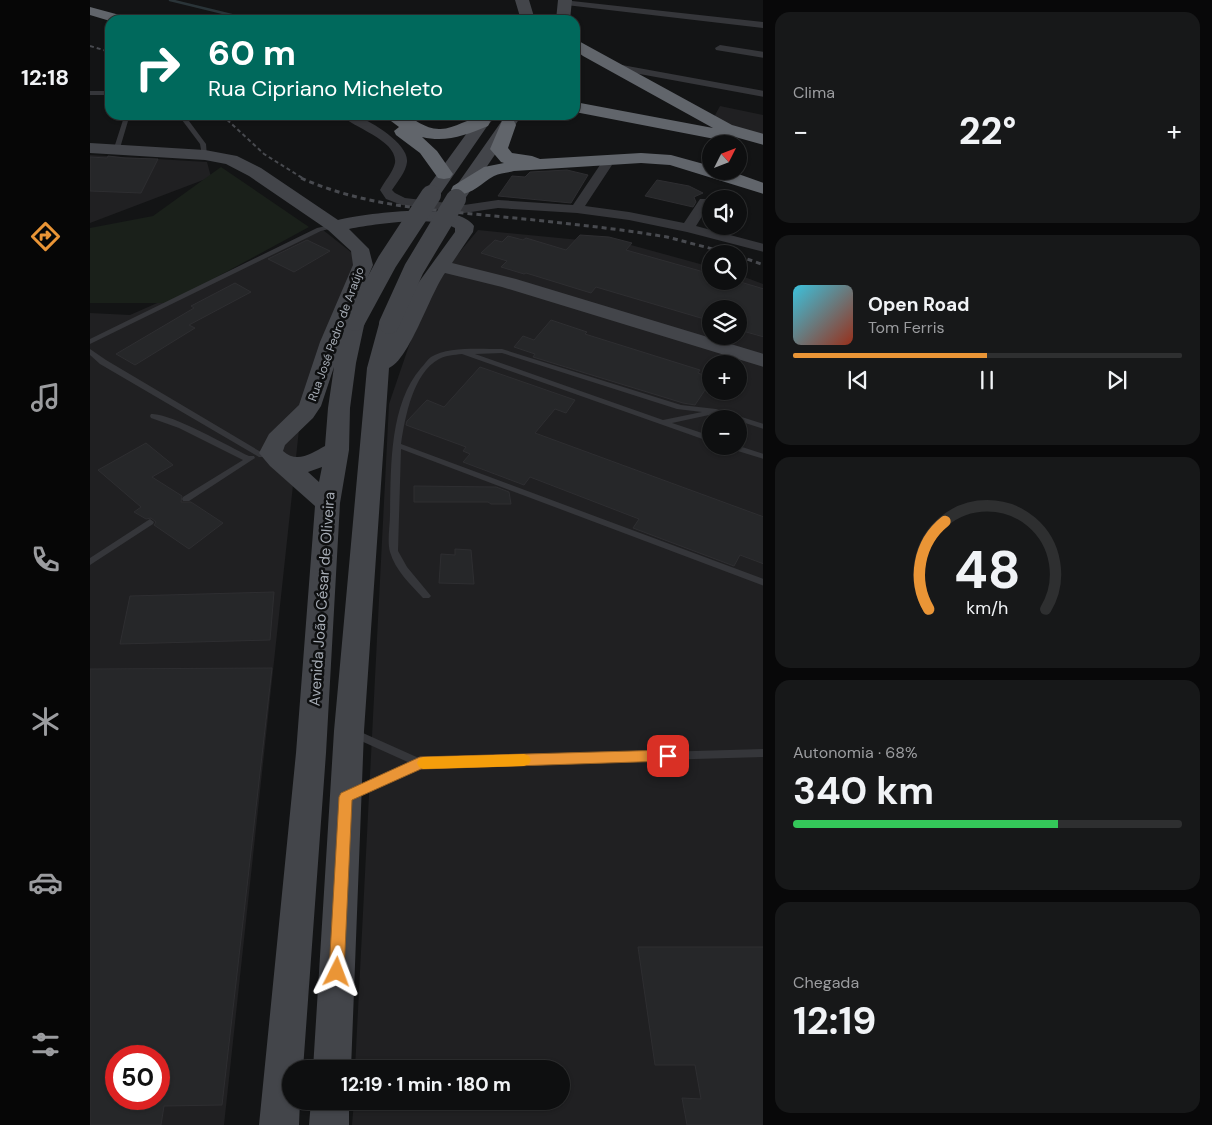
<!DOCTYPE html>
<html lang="pt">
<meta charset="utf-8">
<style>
body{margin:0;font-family:"DM Sans",sans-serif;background:#171819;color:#f1f3f6;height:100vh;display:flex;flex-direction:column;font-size:19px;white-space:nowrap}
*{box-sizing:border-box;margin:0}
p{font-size:16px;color:#9b9c9f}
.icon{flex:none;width:28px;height:28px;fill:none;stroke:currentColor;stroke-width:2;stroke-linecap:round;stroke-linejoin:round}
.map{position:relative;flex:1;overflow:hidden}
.details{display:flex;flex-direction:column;gap:12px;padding:12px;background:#080809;width:449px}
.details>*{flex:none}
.banner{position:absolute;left:15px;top:15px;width:475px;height:105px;border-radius:15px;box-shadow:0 1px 4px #0004,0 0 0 1px #2e2f30;background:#00695c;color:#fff;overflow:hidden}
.needle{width:32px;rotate:48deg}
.controls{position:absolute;left:612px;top:135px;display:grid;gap:10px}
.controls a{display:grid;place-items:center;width:45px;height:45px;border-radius:50%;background:#0e0f10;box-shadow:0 1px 4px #0004,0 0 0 1px #2e2f30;font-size:25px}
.speed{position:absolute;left:15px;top:1045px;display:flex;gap:10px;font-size:25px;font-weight:700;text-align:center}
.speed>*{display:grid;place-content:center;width:65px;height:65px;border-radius:50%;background:#0e0f10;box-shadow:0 1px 4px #0004,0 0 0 1px #2e2f30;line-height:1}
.speed .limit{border:8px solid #d22;background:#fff;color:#111}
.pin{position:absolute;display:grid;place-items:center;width:42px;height:42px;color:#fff;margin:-21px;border-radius:10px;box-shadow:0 2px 8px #0006}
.me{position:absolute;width:55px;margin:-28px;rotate:3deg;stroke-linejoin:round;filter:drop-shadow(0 0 4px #0008)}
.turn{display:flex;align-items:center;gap:18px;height:105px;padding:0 20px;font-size:22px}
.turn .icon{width:65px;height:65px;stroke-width:2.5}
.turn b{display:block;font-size:35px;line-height:42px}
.big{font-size:38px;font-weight:700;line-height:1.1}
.details .widget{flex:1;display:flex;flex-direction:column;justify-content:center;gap:8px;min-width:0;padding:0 18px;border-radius:15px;background:#171819}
.details .dial{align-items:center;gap:0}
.dial svg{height:130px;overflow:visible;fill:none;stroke:#2e2f30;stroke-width:7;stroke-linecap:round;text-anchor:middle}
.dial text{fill:#f1f3f6;stroke:none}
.song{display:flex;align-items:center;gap:15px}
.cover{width:60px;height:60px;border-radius:8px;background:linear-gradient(135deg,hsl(190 70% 55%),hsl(10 70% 35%))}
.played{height:5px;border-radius:2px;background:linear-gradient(90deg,#ea9536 50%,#2e2f30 50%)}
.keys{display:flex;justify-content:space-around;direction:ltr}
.heat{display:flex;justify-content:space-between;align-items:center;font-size:28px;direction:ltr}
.charge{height:8px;border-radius:4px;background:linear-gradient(90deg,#34c759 68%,#2e2f30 0)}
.trip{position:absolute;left:192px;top:1060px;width:288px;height:50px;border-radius:25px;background:#0e0f10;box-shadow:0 1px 4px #0004,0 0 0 1px #2e2f30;font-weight:700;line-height:50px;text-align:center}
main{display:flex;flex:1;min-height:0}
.tab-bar{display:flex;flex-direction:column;width:90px;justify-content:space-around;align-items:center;background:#060606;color:#9b9c9f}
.tab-bar .icon{width:35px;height:35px}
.tab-bar .active{color:#ea9536}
.tab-bar b{font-size:22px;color:#f1f3f6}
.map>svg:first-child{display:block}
.built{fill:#202022;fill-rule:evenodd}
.green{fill:#1a201a}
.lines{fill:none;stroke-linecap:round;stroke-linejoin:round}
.stream{stroke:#2a3438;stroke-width:2.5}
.building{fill:#262729;stroke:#2e2e31;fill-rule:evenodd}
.lane{fill:#35363a;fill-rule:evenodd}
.street{fill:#35363a;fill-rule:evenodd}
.secondary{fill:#43454a;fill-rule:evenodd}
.highway{fill:#61656b;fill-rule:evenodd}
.rail-far1{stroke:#484a4f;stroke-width:2;stroke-dasharray:4 3;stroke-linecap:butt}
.rail{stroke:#484a4f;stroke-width:3;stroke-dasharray:5 4;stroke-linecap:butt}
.secondary-bridge{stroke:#43454a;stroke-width:20}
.route{fill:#ea9536;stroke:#986123}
.slow{fill:#f59e0b}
.labels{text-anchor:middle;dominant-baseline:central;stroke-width:5;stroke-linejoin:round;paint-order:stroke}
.far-street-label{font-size:12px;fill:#a6acb5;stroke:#0e0f10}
.street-label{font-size:15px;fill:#a6acb5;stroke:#0e0f10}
</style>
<main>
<nav class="tab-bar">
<b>12:18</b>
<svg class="icon active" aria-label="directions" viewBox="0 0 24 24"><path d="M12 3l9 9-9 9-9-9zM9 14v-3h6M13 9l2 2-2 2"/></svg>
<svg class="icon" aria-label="music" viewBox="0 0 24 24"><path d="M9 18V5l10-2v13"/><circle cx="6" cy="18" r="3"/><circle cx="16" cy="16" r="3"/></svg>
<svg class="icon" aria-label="phone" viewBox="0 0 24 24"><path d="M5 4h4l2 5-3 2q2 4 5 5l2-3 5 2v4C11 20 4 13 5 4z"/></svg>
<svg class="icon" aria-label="climate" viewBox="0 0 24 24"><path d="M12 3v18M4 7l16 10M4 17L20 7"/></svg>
<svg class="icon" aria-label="car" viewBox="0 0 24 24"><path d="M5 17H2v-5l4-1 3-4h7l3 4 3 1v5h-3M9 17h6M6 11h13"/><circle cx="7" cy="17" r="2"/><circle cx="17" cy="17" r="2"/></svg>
<svg class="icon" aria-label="filters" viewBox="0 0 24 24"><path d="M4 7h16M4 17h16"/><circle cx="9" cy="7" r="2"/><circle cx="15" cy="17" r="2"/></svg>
</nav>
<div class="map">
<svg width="674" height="1125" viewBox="0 0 674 1125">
<rect width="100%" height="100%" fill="#131415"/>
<path class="built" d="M630,106L673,115V136L641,126L624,117Z
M0,155L117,162L121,177L0,223Z
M233,230L271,260L211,411L134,1125H0V313L40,315ZM26,1056H69V1099H26Z
M388,230L541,245L621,267V281H649V275L673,284V1125H262L264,1101H471V1069H265L299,404L338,290ZM621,309H649V336H621ZM621,364H649V391H621ZM621,419H649V446H621Z"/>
<path class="green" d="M131,167L219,227L79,303H0V228L63,216Z"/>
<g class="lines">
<path class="stream" d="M80,0L162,20"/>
</g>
<path class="building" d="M18,156L35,158L68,159L51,193L0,191V157L17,158Z
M477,170L498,175L481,203L408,196L422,176L435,177L440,172Z
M567,180L599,186L613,193L604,197L606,202L603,207L555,196Z
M490,235L519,237L542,243L536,250L621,274V281H647L674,289V337L649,330V309H621V321L506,287L501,293L436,273L434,274L411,267L417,261L391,253L405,240L412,242L418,236L433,240L436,238L476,250Z
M217,240L240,251L204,272L178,259Z
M145,283L161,292L99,325L105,328L45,365L26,354L104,308L101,306Z
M461,320L497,332L495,334L610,370L608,373L621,378V381L605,405L593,403L443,357L445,354L424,347L433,336L444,340Z
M390,367L485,400L476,413L465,409L445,433L674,517V564L650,555L644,566L543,528L549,519L440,477L434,485L373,462L380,454L373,451L376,447L316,425L317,421L337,400L354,407Z
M56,443L83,465L62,477L92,496L91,502H101L133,523L99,549L64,525L66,522L61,518L56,519L44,512L51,507L8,470Z
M324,486L406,487L419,492L421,504H401L398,502H324Z
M365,549L381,550L384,584L349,583L351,554L365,555Z
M184,592L180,640L30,644L40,596Z
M182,668L132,1105L74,1106L71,1125H0V669ZM26,1056H69V1099H26Z
M548,947H674V1125H597L592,1098L611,1099L605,1065H565Z"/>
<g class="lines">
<path class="lane" d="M0,91H20V95H0Z
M47,115H53L47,120L38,121L30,148L25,149L24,148L33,120L43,118Z
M73,115L96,117L116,144L117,156L112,155L110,144L92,120H79Z
M245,224L248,226L247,227L231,231L0,344V339L227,228Z
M0,349L16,360L176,455L175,457H169L10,364L0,355Z
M412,349L591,405L626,409L674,424V429L649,421V419H641L623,413L619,415L582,423L621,436V442L372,354C364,355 356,355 349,359C323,373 315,417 311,444L674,579V586L311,449L308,551L317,567L341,596L339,598H333C321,585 305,570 300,552C297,541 300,526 300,514C301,468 299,405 331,368C334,365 337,360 341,357C358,346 392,349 412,349ZM412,353L587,409L612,412L573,420L385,354Z
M61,414C79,412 140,447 159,456H164L165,458L99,501H93L92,499L93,497L153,460L89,428L61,418L60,416Z
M637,446H649L674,454V459L638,448Z
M60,519L64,522L63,524L0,565V558Z
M264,729L331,759L674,749V757L331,767L263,799L259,797L258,794L259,791L320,763L260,736L259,733L260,730Z"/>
<path class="street" d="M473,0L674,22V28L476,5L473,4Z
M630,45L674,52V58L626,50L625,48Z
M521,63L674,91V97L517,68L516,66L517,64Z
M251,115C256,115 262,114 267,116C282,122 319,144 317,162C316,172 307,182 302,190L305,193L315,198L374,205L408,200L483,205L512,162L516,161L522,165L495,206L539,212L594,223L610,199H620L621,202L606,226L674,244V252L597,232L539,220L487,213L408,208L374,213L312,205L296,199L290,190C294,182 303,172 305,163C308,140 263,128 251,115Z"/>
<path class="secondary" d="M425,0H439L445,20H431Z
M468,0H482L480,20H466Z
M390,115H407L398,125L347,199L341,200L335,199L332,195Z
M416,115H432L372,203L366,204L360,203L357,199Z
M0,143L115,150L147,156L171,168L248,220C275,214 366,200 384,226L383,232L362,263L426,279L674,354V367L412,287L355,273C340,294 319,360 299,368L274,731L261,1069H223L244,731L277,368L289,324L292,320L299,318L306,320L308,323L326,286L365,232V228C342,215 285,224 259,229L279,249L283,265L262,315L272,317L275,321L266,363L260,408L259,450L250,503L236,753L213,1069H201V1101H210L209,1125H169L206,753L225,506L180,466L169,453L179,434L209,405L230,342L263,265L261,251L238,230L159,176L136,164L115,160L0,153ZM244,367L238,408L235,446C222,453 207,464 193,451L195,445L223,418L231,406ZM232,467L229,482L218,472Z
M221,1101H259V1125H219Z"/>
<path class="highway" d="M0,7L37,17L39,20L20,21L0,15Z
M437,16L443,17L445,20H430L432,17Z
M485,39L642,125L674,134V145L638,135L636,139L630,140L485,112V102L623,128L493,56L485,50Z
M293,115C299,115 307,114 313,115C325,118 334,129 349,129C366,130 382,114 398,118L400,122L398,126C376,135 356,143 332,137L347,151L363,174L360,178L354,179L348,178L330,153L306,135L304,131L309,127Z
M418,120L424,121L426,125L418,148L422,153L442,156L450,159L551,153L581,155L621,166V171H640L674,183V194L580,165L551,163L424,171C417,173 410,173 404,176C391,183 379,198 363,194L361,190L363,186L394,167L414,163L411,162L400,149L412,121Z"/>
<path class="rail-far1" d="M0,46L20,52
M132,115L174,154L214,179"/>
<path class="rail" d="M211,178C269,204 331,209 394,215C445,220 495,225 546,232L577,237L642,254
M649,256L674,265"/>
<path class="secondary-bridge" d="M265,321L297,262L341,195
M299,324L324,269L366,199"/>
</g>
<path class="route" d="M578,750L583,752L585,756L583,760L578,761L331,769L262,800L254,972L252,977L247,979L241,977L239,972L249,797L251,793L330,757Z"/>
<path class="slow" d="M434,754L439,756L441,760L439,764L434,766L333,769L329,767L327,763L329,759L333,757Z"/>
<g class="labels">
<g class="far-street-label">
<text transform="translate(246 334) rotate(-70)">Rua José Pedro de Araújo</text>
</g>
<g class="street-label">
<text transform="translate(232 599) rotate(-86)">Avenida João César de Oliveira</text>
</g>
</g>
</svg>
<div class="controls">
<a><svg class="needle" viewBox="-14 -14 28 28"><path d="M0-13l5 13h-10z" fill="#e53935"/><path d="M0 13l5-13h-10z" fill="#9b9c9f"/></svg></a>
<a><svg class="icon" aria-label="sound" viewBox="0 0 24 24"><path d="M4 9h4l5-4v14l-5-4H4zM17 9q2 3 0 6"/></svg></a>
<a><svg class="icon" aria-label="search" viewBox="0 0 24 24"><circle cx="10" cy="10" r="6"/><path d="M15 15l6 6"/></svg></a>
<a><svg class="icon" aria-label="layers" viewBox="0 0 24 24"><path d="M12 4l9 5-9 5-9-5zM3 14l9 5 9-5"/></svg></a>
<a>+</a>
<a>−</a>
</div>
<div class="speed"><div class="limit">50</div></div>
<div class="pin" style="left:578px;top:756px;background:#d93025"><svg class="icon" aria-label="arrive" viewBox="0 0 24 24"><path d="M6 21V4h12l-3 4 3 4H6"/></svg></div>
<svg class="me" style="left:247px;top:972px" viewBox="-20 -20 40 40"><path d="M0-17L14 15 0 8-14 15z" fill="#ea9536" stroke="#fff" stroke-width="4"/></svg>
<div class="trip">12:19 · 1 min · 180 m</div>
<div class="banner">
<div class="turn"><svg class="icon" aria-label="right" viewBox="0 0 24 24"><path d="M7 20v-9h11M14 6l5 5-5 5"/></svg><div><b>60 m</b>Rua Cipriano Micheleto</div></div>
</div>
</div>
<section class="details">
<div class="widget"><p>Clima</p>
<div class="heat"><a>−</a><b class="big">22°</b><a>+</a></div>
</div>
<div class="widget">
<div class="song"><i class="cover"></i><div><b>Open Road</b><p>Tom Ferris</p></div></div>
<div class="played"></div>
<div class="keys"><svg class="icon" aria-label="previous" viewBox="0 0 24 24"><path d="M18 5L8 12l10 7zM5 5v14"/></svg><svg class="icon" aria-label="pause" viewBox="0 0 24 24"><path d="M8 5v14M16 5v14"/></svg><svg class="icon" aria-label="next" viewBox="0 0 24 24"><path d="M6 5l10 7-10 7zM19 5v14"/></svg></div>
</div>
<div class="widget dial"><svg viewBox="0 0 100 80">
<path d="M14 69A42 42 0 1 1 86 69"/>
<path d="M14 69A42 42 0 0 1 24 15" stroke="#ea9536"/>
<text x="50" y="56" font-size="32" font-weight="700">48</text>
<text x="50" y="72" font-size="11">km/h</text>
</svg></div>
<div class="widget"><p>Autonomia · 68%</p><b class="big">340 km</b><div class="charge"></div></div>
<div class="widget"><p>Chegada</p><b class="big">12:19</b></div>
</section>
</main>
